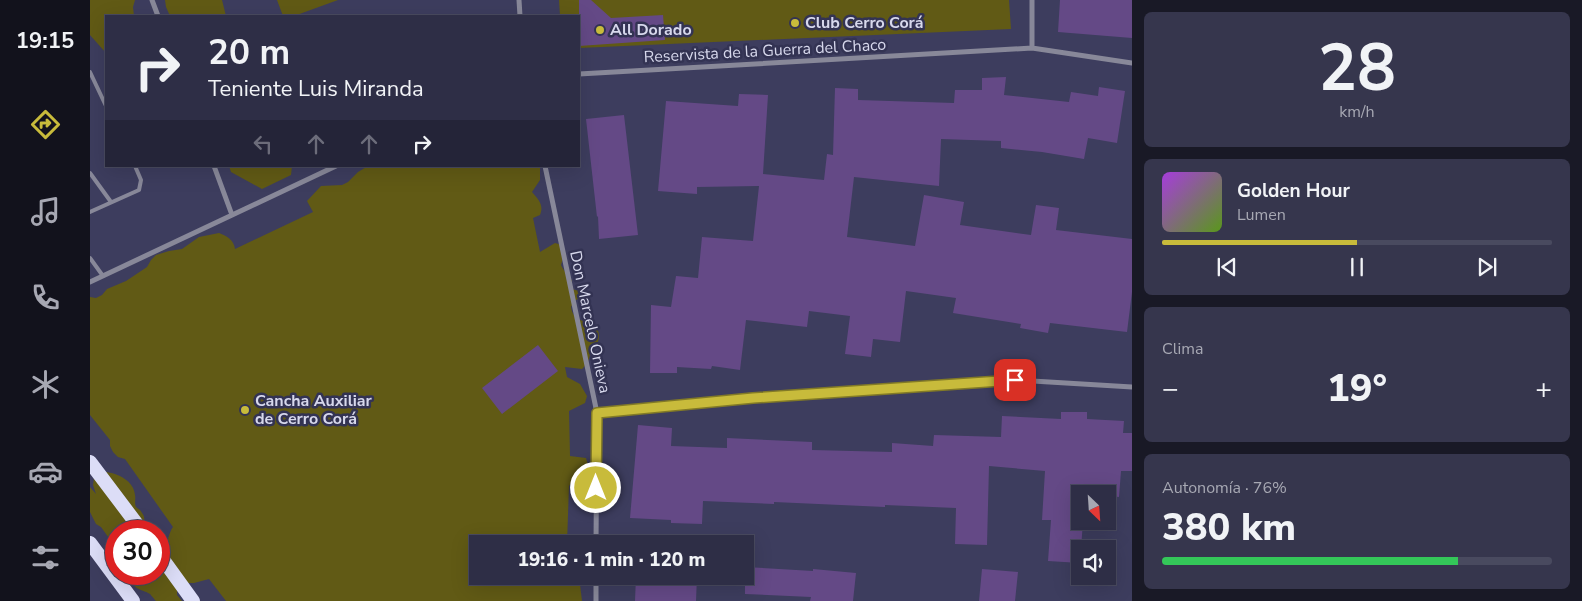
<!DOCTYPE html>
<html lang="es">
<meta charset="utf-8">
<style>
body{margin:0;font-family:"Nunito Sans",sans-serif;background:#36364d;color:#f1f3f6;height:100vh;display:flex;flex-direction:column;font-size:19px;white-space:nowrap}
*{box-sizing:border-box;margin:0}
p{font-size:16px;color:#a7a8b3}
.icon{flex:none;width:28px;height:28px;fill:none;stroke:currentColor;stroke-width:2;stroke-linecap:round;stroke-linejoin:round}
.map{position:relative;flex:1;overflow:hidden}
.panel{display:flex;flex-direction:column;gap:12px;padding:12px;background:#191926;width:450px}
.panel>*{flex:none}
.top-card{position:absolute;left:15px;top:15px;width:475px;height:152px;border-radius:0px;box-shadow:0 5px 20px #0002,0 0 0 1px #494a5f;background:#2e2e46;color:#f1f3f6;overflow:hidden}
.needle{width:32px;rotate:155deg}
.fabs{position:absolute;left:981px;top:485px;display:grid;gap:10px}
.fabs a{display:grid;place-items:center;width:45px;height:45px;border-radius:0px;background:#2e2e46;box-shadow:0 5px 20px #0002,0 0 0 1px #494a5f;font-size:25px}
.speed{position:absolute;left:15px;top:520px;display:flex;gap:10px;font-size:25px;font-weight:700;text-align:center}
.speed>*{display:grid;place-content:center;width:65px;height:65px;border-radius:50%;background:#2e2e46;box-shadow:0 5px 20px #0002,0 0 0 1px #494a5f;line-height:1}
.speed .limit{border:8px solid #d22;background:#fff;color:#111}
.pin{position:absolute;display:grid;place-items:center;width:42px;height:42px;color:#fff;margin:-21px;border-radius:10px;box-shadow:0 2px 8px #0006}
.me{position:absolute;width:55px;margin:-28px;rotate:0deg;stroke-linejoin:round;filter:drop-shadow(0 0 4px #0008)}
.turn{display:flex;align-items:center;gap:18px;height:105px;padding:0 20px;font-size:22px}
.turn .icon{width:65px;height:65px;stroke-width:2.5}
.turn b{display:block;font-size:35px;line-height:42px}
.lanes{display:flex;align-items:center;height:48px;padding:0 20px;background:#0003;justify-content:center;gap:25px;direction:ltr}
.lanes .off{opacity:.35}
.big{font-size:38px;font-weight:800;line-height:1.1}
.panel .card{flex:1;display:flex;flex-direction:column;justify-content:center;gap:8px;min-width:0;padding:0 18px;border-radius:8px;background:#36364d}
.panel .dial{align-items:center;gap:0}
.dial b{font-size:65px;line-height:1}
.song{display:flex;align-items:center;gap:15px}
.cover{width:60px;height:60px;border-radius:8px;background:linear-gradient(135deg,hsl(280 70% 55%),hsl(90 70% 35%))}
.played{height:5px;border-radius:2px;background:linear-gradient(90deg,#c8bb3b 50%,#494a5f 50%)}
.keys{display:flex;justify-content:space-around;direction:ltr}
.heat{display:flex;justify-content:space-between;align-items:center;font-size:28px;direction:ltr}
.charge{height:8px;border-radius:4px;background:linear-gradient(90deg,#34c759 76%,#494a5f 0)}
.trip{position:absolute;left:379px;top:535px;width:285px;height:50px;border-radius:0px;background:#2e2e46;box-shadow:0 5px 20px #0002,0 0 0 1px #494a5f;font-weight:800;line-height:50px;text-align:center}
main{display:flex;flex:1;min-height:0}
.tabs{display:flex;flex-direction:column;width:90px;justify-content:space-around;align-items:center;background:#12121c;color:#a7a8b3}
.tabs .icon{width:35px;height:35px}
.tabs .active{color:#c8bb3b}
.tabs b{font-size:22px;color:#f1f3f6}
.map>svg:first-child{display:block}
.green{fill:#615a15}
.building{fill:#644986}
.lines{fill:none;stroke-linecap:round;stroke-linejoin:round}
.service{stroke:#889;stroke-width:4}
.minor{stroke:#889;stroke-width:5}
.trunk{stroke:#dcddf7;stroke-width:14}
.route-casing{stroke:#827a26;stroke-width:12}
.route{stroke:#c8bb3b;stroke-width:9}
.poi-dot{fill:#c8bb3b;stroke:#333353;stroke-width:2}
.labels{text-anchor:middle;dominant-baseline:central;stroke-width:5;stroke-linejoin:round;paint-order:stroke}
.poi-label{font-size:16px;font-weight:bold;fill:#d7d8ec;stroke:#333353;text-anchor:start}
.street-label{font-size:16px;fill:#d7d8ec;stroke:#333353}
</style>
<main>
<nav class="tabs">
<b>19:15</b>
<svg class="icon active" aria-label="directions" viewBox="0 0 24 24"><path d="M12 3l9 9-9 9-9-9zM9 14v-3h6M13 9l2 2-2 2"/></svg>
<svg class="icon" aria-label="music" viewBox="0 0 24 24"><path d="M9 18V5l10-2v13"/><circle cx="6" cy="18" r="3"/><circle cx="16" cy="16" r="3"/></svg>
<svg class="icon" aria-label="phone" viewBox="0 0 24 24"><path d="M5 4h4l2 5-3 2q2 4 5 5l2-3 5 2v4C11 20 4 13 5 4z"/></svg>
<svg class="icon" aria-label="climate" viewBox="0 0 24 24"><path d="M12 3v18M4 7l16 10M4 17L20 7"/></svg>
<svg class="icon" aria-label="car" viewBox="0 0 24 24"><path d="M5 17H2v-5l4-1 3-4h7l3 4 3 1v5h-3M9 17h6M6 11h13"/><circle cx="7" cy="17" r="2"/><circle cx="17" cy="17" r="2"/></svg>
<svg class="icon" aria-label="filters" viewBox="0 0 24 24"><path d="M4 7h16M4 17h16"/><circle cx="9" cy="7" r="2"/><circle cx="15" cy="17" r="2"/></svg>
</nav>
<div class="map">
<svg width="1042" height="601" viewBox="0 0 1042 601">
<rect width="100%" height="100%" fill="#3d3d5e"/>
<path class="green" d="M0,0H45L43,7L44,16H16V53L0,35Z
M75,0H132L136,16H80L76,7Z
M187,0H248L204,16H193Z
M469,0H919L921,29L489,48V16H470Z
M139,166H202L201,175L172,189L141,172Z
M278,166H450V180L442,192C449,200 454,205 450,215L443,218L450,252L465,243L472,245L473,258L471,265C474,272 479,275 482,281L478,288L489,291L490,298L484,301L481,307C482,312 483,315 487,318C491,321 497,322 502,325C514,332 509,345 500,352C500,360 497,364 492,369L475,367L477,377L490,384L497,396L495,403L479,411L480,456L496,458L498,465L495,478L481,483L479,486L477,544H388V576H489L492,601H136L119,579L104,583H90L87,589V595L92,601H66C65,600 61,595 60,594C50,588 42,591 41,574H69V550C79,548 77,535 83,527L35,459L28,457L23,452L20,446V440L0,415V297L6,298L12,295L17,289L36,281L57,267L61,260L66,255L79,251L92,249L109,237L129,233C137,236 144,240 145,249L223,212L217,201L231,186L252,185L258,182L268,172Z
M15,472C28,473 44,481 45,495C46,499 44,503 46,507C48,509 51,510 52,513C57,519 53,526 49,531H26V548L11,527L6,524L0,512V487L6,494L3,485L4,478Z"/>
<path class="building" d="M489,0H501L521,18L573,15L575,40L489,46Z
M970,0H1042V38L968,32Z
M916,77L914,95L979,102L981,92L1008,96L1009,87L1035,91L1027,143L998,138L994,159L952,152L911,148V141L851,139L849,186L764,177L757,237L825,246L834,195L874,202L870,225L941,235L946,205L969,208L966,230L1042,239V292L1037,332L960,323L958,333L930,328L931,324L863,313L866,298L816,291L810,342L783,339L781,357L755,354L760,316L719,311L717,327L656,320L650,370L622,366L621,369L587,367V373H560L561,305L581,307L586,276L608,278L612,237L663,241L669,186L607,187V194L568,191L576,101L648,106L649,94L678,95L673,174L734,180L737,154L743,155L745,88L768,89V100L864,103L865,90H892V78Z
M534,115L548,235L509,239L508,216L507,217L496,119Z
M448,345L468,371L412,414L392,388Z
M971,412H997V419L1034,421L1033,433H1042V471H1031L1029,497L1018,496V494H990V521H993L990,563L958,561L961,520H952L955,471L899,466L897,545L865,544L866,508L795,505V507L684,502V504L613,501L612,524L581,523V520L540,518L548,425L582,428L581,446L637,448V438L722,442V450L802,452V443L843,446L844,435L911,437L912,416L971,419Z
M655,567L723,571V569L766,573L763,601H720L721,597L655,594Z
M892,569L928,572L925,601H889Z
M546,576H607L606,601H545Z"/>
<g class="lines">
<path class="service" d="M0,72L16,106
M0,173L21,202
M0,212L49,190L51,180L45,166
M0,258L13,276"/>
<path class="minor" d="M62,0L68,16
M429,0L430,16
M942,48V0
M489,74L942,48L1042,63
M124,166L142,215
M455,166L507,413L506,544
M0,282L246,166
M507,413L663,398L925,380L1042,387
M506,601V576"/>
<path class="trunk" d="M0,462L52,531
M0,543L43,601
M69,554L103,601"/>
</g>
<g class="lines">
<g class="route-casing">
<path id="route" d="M506,488L507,413L663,398L925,380"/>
</g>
<use href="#route" class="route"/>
</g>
<g class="poi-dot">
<circle cx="705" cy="23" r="5"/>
<circle cx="510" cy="30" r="5"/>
<circle cx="155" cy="410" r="5"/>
</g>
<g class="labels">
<g class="poi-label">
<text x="715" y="23">Club Cerro Corá</text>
<text x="520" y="30">All Dorado</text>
<text x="165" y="401">Cancha Auxiliar<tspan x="165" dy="18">de Cerro Corá</tspan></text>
</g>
<g class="street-label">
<text transform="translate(675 51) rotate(-3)">Reservista de la Guerra del Chaco</text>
<text transform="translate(500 322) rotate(78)">Don Marcelo Onieva</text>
</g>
</g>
</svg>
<div class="fabs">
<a><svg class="needle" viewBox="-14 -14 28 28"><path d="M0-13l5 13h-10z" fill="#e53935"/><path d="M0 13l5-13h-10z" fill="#a7a8b3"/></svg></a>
<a><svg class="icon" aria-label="sound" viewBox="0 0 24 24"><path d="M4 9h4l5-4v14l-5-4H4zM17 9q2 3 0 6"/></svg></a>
</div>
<div class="speed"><div class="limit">30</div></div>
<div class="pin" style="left:925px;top:380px;background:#d93025"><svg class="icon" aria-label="arrive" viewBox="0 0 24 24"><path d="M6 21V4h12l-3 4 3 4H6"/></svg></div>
<svg class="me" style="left:506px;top:488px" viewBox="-20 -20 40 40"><circle r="17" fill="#c8bb3b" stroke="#fff" stroke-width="3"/><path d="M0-11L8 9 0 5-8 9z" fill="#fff"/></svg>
<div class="trip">19:16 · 1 min · 120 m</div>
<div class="top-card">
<div class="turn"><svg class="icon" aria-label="right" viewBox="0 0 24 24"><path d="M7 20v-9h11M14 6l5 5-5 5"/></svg><div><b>20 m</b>Teniente Luis Miranda</div></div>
<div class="lanes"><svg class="icon off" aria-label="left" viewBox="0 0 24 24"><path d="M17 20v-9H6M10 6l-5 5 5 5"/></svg><svg class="icon off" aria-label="ahead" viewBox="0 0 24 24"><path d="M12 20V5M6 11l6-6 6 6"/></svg><svg class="icon off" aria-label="ahead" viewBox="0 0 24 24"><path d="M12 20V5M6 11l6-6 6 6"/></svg><svg class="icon" aria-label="right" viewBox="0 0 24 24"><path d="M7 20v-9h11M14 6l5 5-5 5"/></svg></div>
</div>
</div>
<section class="panel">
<div class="card dial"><b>28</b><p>km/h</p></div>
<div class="card">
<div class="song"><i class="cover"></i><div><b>Golden Hour</b><p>Lumen</p></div></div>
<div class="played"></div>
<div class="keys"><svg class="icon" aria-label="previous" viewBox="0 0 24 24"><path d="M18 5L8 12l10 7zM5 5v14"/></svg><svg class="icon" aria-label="pause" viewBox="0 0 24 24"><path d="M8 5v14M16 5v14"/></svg><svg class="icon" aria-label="next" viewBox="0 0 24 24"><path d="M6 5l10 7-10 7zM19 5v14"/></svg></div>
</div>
<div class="card"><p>Clima</p>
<div class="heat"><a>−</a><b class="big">19°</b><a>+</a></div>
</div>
<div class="card"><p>Autonomía · 76%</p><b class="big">380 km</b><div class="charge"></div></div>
</section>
</main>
